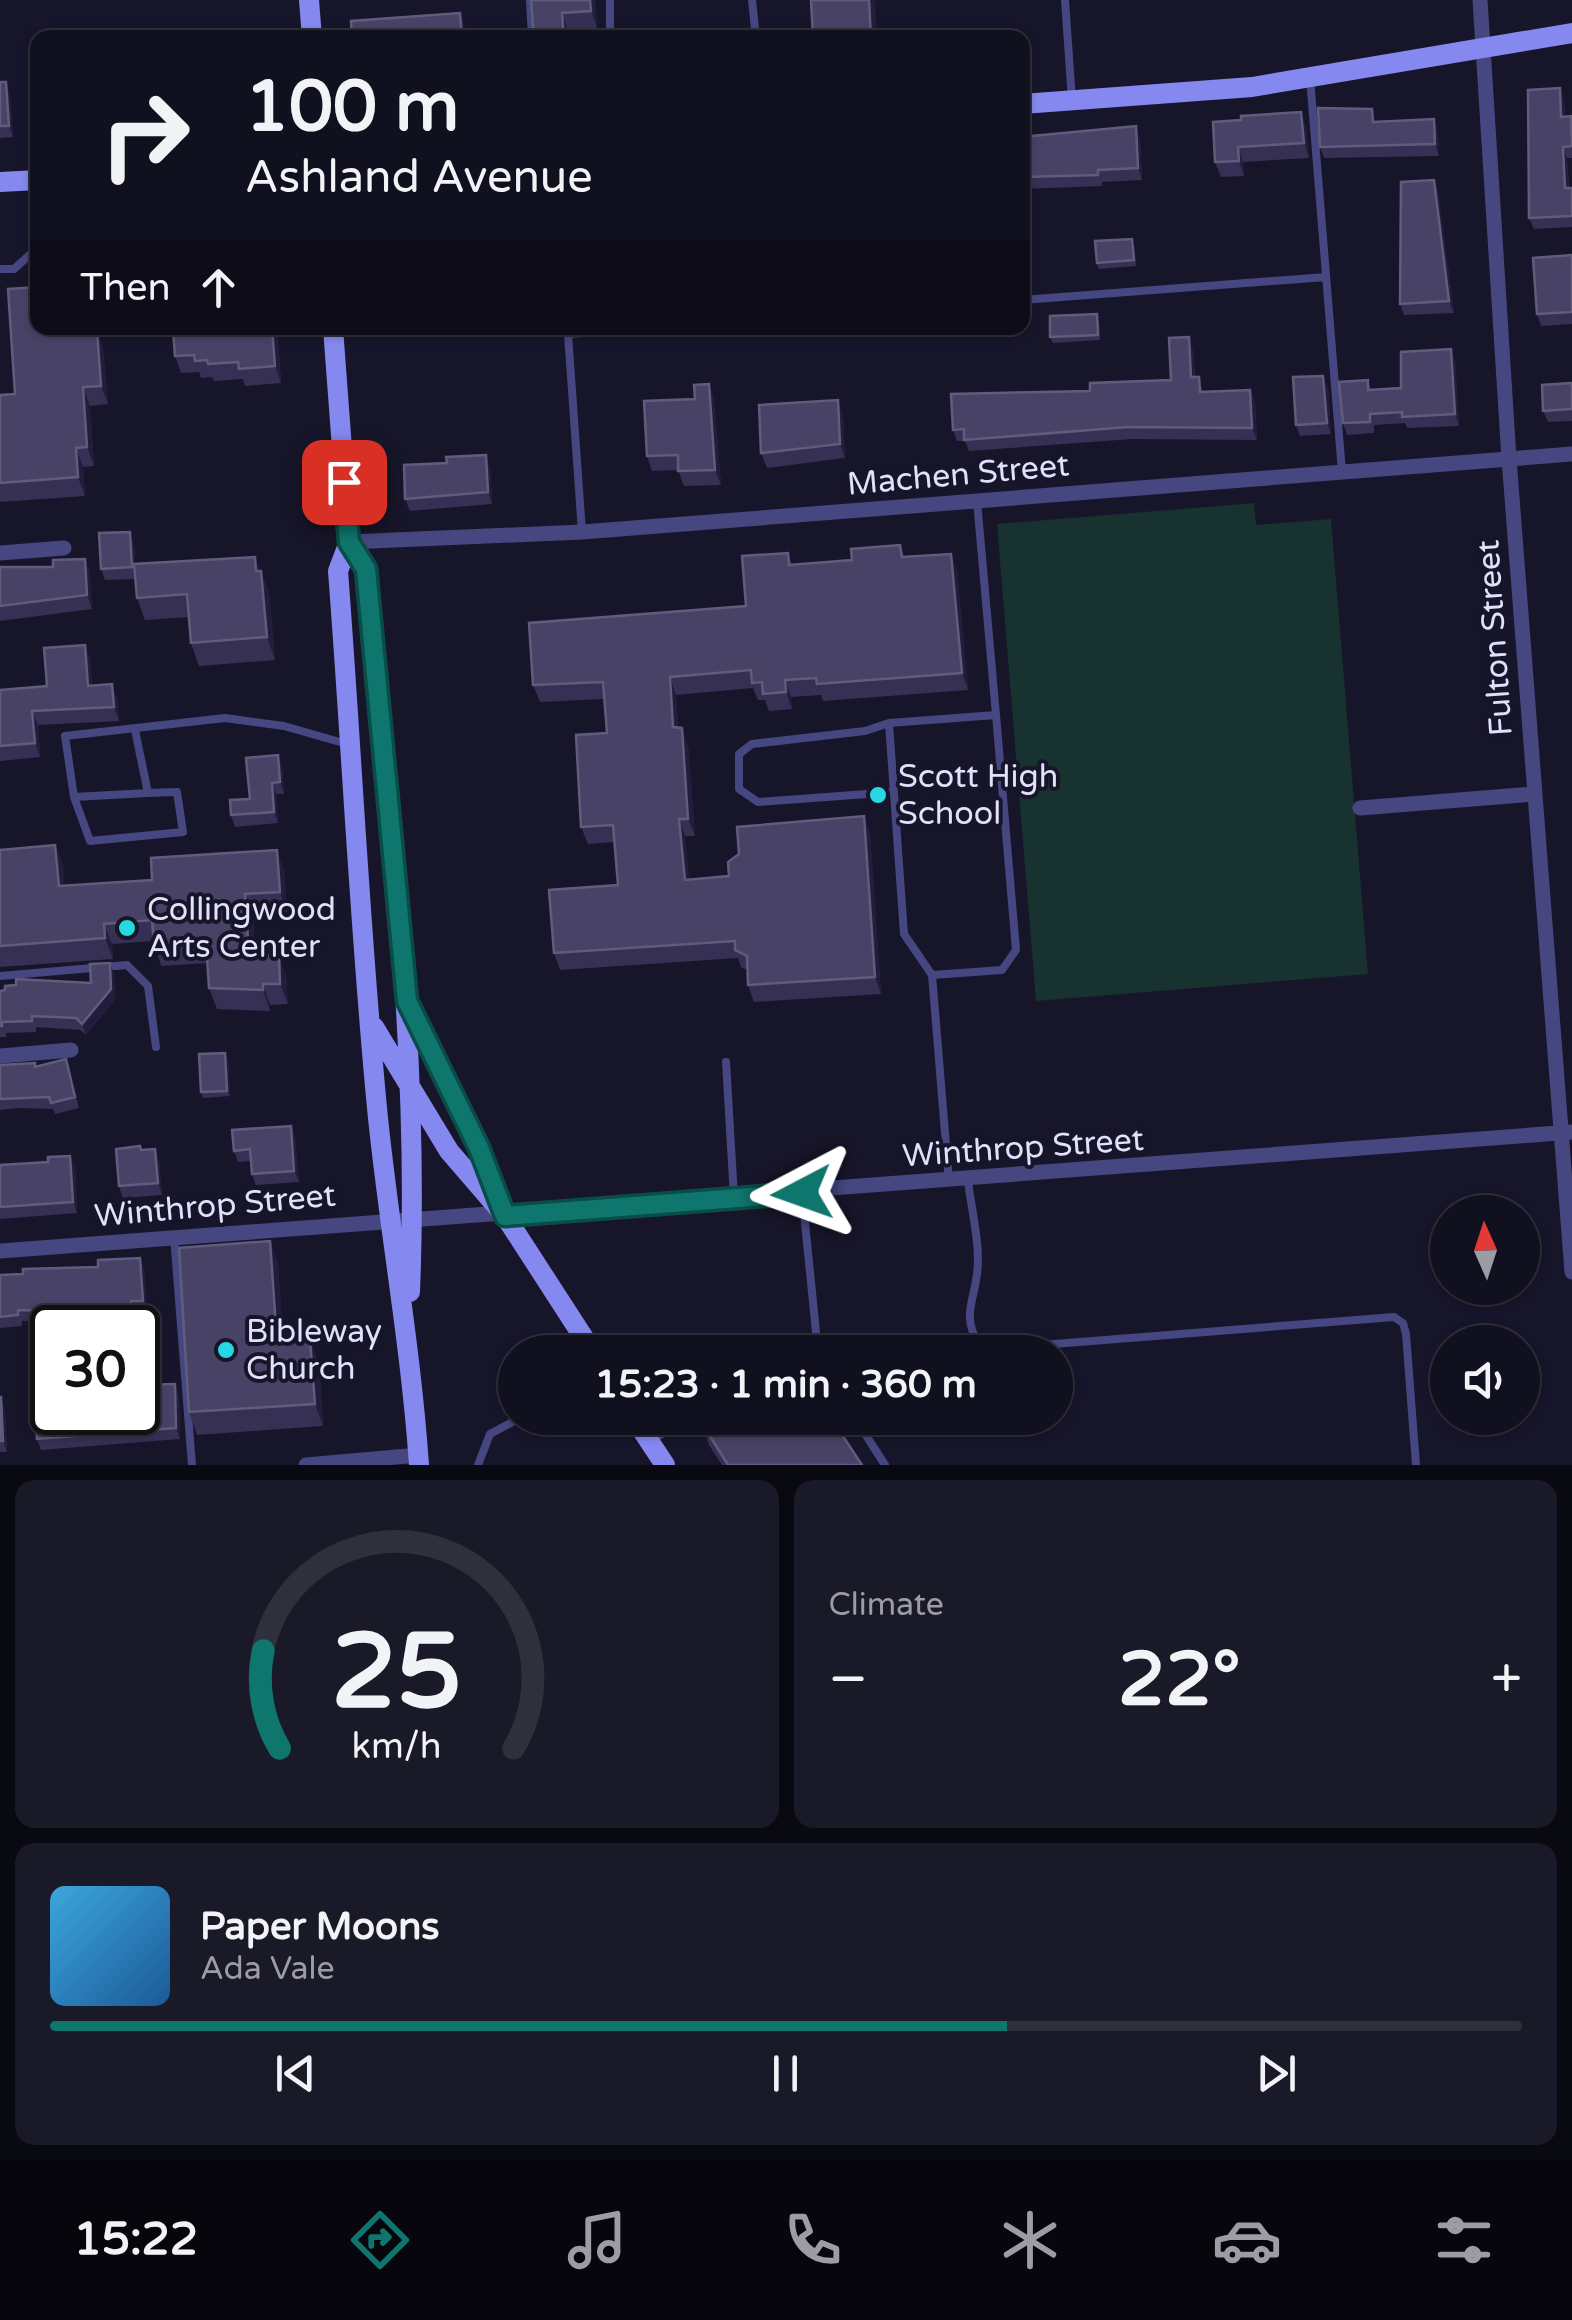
<!DOCTYPE html>
<meta charset="utf-8">
<style>
body{margin:0;font-family:"Varela Round",sans-serif;background:#1a1928;color:#f1f3f6;height:100vh;display:flex;flex-direction:column;font-size:38px;white-space:nowrap}
*{box-sizing:border-box;margin:0}
p{font-size:32px;color:#9c9da4}
.icon{flex:none;width:55px;height:55px;fill:none;stroke:currentColor;stroke-width:2;stroke-linecap:round;stroke-linejoin:round}
.map{position:relative;height:1465px;overflow:hidden}
.sheet{display:flex;flex-direction:column;gap:15px;padding:15px;background:#090911;flex:1}
.sheet>*{flex:none}
.banner{position:absolute;left:30px;top:30px;width:1000px;height:305px;border-radius:20px;box-shadow:0 2px 8px #0004,0 0 0 2px #30303d;background:#11101f;color:#f1f3f6;overflow:hidden}
.needle{width:65px;rotate:357deg}
.tools{position:absolute;left:1430px;top:1195px;display:grid;gap:20px}
.tools a{display:grid;place-items:center;width:110px;height:110px;border-radius:50%;background:#11101f;box-shadow:0 2px 8px #0004,0 0 0 2px #30303d;font-size:50px}
.speed{position:absolute;left:30px;top:1305px;display:flex;gap:20px;font-size:50px;font-weight:700;text-align:center}
.speed>*{display:grid;place-content:center;width:130px;height:130px;border-radius:50%;background:#11101f;box-shadow:0 2px 8px #0004,0 0 0 2px #30303d;line-height:1}
.speed .limit{border:5px solid #111;border-radius:15px;background:#fff;color:#111}
.pin{position:absolute;display:grid;place-items:center;width:85px;height:85px;color:#fff;margin:-42px;border-radius:20px;box-shadow:0 5px 15px #0006}
.me{position:absolute;width:110px;margin:-55px;rotate:266deg;stroke-linejoin:round;filter:drop-shadow(0 0 8px #0008)}
.turn{display:flex;align-items:center;gap:35px;height:210px;padding:0 50px;font-size:45px}
.turn .icon{width:130px;height:130px;stroke-width:2.5}
.turn b{display:block;font-size:70px;line-height:85px}
.then{display:flex;align-items:center;height:95px;padding:0 50px;background:#0003;gap:20px;font-size:38px}
.big{font-size:75px;font-weight:700;line-height:1.1}
.sheet .tile{flex:1;display:flex;flex-direction:column;justify-content:center;gap:15px;min-width:0;padding:0 35px;border-radius:20px;background:#1a1928}
.sheet .dial{align-items:center;gap:0}
.dial svg{height:260px;overflow:visible;fill:none;stroke:#30303d;stroke-width:7;stroke-linecap:round;text-anchor:middle}
.dial text{fill:#f1f3f6;stroke:none}
.song{display:flex;align-items:center;gap:30px}
.cover{width:120px;height:120px;border-radius:15px;background:linear-gradient(135deg,hsl(200 70% 55%),hsl(210 70% 35%))}
.played{height:10px;border-radius:5px;background:linear-gradient(90deg,#0f766e 65%,#30303d 65%)}
.keys{display:flex;justify-content:space-around;direction:ltr}
.heat{display:flex;justify-content:space-between;align-items:center;font-size:55px;direction:ltr}
.sheet .tiles{flex:1;display:grid;gap:15px;grid-template-columns:1fr 1fr}
.tile:last-child{grid-column:span 2}
.trip{position:absolute;left:498px;top:1335px;width:575px;height:100px;border-radius:50px;background:#11101f;box-shadow:0 2px 8px #0004,0 0 0 2px #30303d;font-weight:700;line-height:100px;text-align:center}
.dock{display:flex;height:160px;justify-content:space-around;align-items:center;background:#07060c;color:#9c9da4}
.dock .icon{width:70px;height:70px}
.dock .current{color:#0f766e}
.dock b{font-size:45px;color:#f1f3f6}
.map>svg:first-child{display:block}
.pitch{fill:#18322f}
.lines{fill:none;stroke-linecap:round;stroke-linejoin:round}
.lane{stroke:#464781;stroke-width:8}
.street{stroke:#464781;stroke-width:15}
.secondary{stroke:#8588ee;stroke-width:20}
.wall{fill:#353054}
.shaded-wall{fill:#211d3b}
.building{fill:#484366;stroke:#605c7d;stroke-width:2.5}
.route-casing{stroke:#0a4d48;stroke-width:25}
.route{stroke:#0f766e;stroke-width:18}
.poi-dot{fill:#27d8e0;stroke:#171529;stroke-width:4}
.labels{text-anchor:middle;dominant-baseline:central;stroke-width:8;stroke-linejoin:round;paint-order:stroke}
.street-label{font-size:32px;fill:#e2e1fb;stroke:#171529}
.poi-label{font-size:32px;fill:#e2e1fb;stroke:#171529;text-anchor:start}
</style>
<div class="map">
<svg width="1572" height="1465" viewBox="0 0 1572 1465">
<rect width="100%" height="100%" fill="#171529"/>
<path class="pitch" d="M1254,503L1256,525L1331,519L1368,974L1036,1001L997,524Z"/>
<g class="lines">
<path class="lane" d="M530,0L532,38
M752,0L756,38
M1065,0L1072,100
M604,38L610,30V0
M1310,78L1342,472
M36,180L38,211
M0,269H14L35,250L38,238
M1022,300L1326,277
M582,532L568,334L659,328
M889,723L865,731L752,744L739,754V789L758,802L894,792
M135,730L148,793L74,797L65,736L225,718L284,726L347,744
M74,797L90,841L183,832L177,792L148,793
M932,975L1002,970L1016,950L996,715
M0,976L127,965L148,986L156,1047
M726,1062L734,1197
M968,1180C971,1209 981,1245 977,1274C974,1300 962,1317 978,1342L1004,1348L1394,1317L1403,1323L1406,1334L1416,1465
M949,1181L932,975L904,934L889,723L996,715L977,501
M802,1193L818,1352
M174,1236L192,1465
M797,1352L817,1341
M855,1418L885,1465
M650,1441L689,1418
M478,1465L490,1434L520,1418"/>
<path class="street" d="M1480,0L1509,459L1572,1272
M349,542L582,532L1572,454
M0,553L64,548
M1360,808L1534,794
M0,1056L71,1050
M0,1251L1572,1132
M306,1465L419,1455"/>
<path class="secondary" d="M309,0L312,38
M1022,104L1252,87L1572,33
M0,182L38,180
M333,328L349,542L338,571C352,753 360,936 378,1118C390,1234 411,1348 419,1465
M349,542L367,569C389,810 420,1050 410,1292
M412,1014L479,1148L499,1200
M374,1027L449,1151L505,1216L593,1352
M634,1418L665,1465"/>
</g>
<path class="wall" d="M531,0H595L597,28L568,30Z
M0,82L10,94L13,137L0,138Z
M1564,99L1565,117L1571,116L1572,120V158H1567L1569,188H1572V227L1534,229L1529,218Z
M1301,112L1306,127L1309,158L1243,162L1244,176L1221,177L1215,162L1241,120Z
M1136,126L1140,138L1142,180L1102,182V186L1022,189V137Z
M1438,130L1439,156L1324,158L1320,147Z
M1434,180L1438,192L1454,313L1404,315L1400,304Z
M1134,245L1136,266L1099,269L1097,263Z
M1572,255V324L1541,326L1537,314Z
M1099,320L1100,340L1053,343L1050,337Z
M72,328L73,332L97,330L103,349L108,404L90,406L94,466L83,467L85,496L0,502V395L15,394Z
M204,328H274L278,339L281,383L245,386L243,379L214,381L212,377L201,378L199,372L181,373L175,356Z
M1193,349L1195,377H1199L1203,392L1250,390L1255,401L1257,440L1132,439L969,451L965,441H957L953,430L1090,391L1171,380Z
M1455,360L1459,426L1407,428L1405,423L1374,425V433L1347,435L1343,423L1368,380L1371,389L1401,388Z
M1572,383V421L1548,422L1543,411Z
M709,384L714,399L721,485L684,486L678,470L652,471L647,456L695,399Z
M1328,387L1331,434L1300,436L1296,425Z
M843,415L845,458L767,468L761,453Z
M490,466L492,504L410,511L405,499Z
M134,543L135,564L261,571L269,593L275,660L199,666L191,643L189,617L145,620L137,598L135,579L105,580L101,569Z
M900,545L904,557L957,571L968,690L823,701L821,695L791,697L792,709L769,711L765,700H758L753,688L676,695L678,728L688,745L695,836H685L689,880L729,876L864,816L870,833L881,994L754,1002L748,985L747,970L741,967L738,958L560,970L554,953L618,885L614,842L588,844L581,827L607,733L604,699L540,702L533,685L746,606L788,553L792,565L852,560Z
M85,559L90,573L92,609L0,621V567H53Z
M85,645L90,659L92,686L117,698L119,721L38,725L40,757L0,761V690L47,686Z
M278,755L282,767L284,794H276L278,823L235,827L231,815L250,799Z
M0,845L1,850L55,845L63,866L64,886L284,870L287,912L253,915L255,955L286,976L288,1004L270,1005V1011L217,1009L209,988L208,963L161,966L154,941L112,944L113,959L0,967Z
M110,963L114,974L115,1000L86,1035L80,1030L36,1027V1032L6,1033V1037H0V991L91,983Z
M225,1053L228,1059L230,1096L203,1098L201,1092Z
M66,1059L79,1108L55,1114L53,1109L17,1108L0,1110V1065L35,1063L36,1067Z
M291,1126L295,1138L299,1182L256,1185L252,1174L251,1161L238,1162L234,1151Z
M155,1149L159,1161L162,1195L123,1198L119,1186L142,1150Z
M70,1156L75,1167L77,1213L0,1219V1165L48,1162Z
M270,1241L278,1264L283,1341L319,1362L323,1426L197,1435L189,1412Z
M140,1258L144,1269L147,1312H135L102,1323L22,1321V1326L0,1328V1275L98,1267Z
M179,1394L180,1439L41,1450L37,1439Z
M0,1397L5,1409L7,1452H0Z
M701,1422L862,1465H722L709,1445Z"/>
<path class="shaded-wall" d="M590,0H595L597,28L591,11Z
M869,0H875L877,38H871Z
M460,13L468,35V38H462Z
M562,13L568,30L569,38H564Z
M6,82L10,94L13,137L9,126Z
M1560,88L1564,99L1566,128L1561,117Z
M1301,112L1306,127L1309,158L1304,143Z
M1434,119L1438,130L1439,156L1435,144Z
M1136,126L1140,138L1142,180L1138,168Z
M1238,147L1243,162L1244,176L1239,161Z
M1563,147L1567,158L1569,200L1565,188Z
M1434,180L1438,192L1454,313L1449,301Z
M272,328H274L278,339L281,383L275,366Z
M97,330L103,349L108,404L101,386Z
M1189,337L1193,349L1195,389L1191,377Z
M1451,349L1455,360L1459,426L1455,414Z
M1323,376L1328,387L1331,434L1327,423Z
M709,384L714,399L721,485L715,470Z
M83,387L90,406L94,466L87,447Z
M1250,390L1255,401L1257,440L1252,428Z
M838,400L843,415L845,458L840,444Z
M76,448L83,467L85,496L78,477Z
M486,455L490,466L492,504L488,492Z
M130,532L134,543L136,579L132,567Z
M951,554L957,571L968,690L962,673Z
M255,557L269,593L275,660L267,637Z
M85,559L90,573L92,609L87,595Z
M85,645L90,659L93,700L88,686Z
M670,677L676,695L679,744L673,727Z
M785,680L791,697L792,709L786,692Z
M112,684L117,698L119,721L114,707Z
M32,711L38,725L40,757L35,743Z
M682,728L688,745L695,836L688,819Z
M278,755L282,767L284,794L280,782Z
M272,783L276,794L278,823L274,812Z
M864,816L870,833L881,994L875,977Z
M679,819L685,836L691,897L685,880Z
M55,845L63,866L66,907L59,886Z
M277,850L284,870L287,912L280,892Z
M245,894L253,915L257,976L249,955Z
M104,924L112,944L113,959L105,938Z
M279,955L286,976L288,1004L280,984Z
M110,963L114,974L115,1000L86,1035L82,1024Z
M263,984L270,1005V1011L263,990Z
M225,1053L228,1059L230,1096L227,1091Z
M291,1126L295,1138L299,1182L294,1171Z
M155,1149L159,1161L162,1195L158,1183Z
M70,1156L75,1167L77,1213L73,1202Z
M270,1241L278,1264L285,1364L277,1341Z
M140,1258L144,1269L147,1312L143,1301Z
M131,1301L135,1312L136,1328H132Z
M310,1339L319,1362L323,1426L315,1404Z
M175,1384L179,1394L180,1439L176,1428Z
M1,1397L5,1409L7,1452L3,1441Z"/>
<path class="building" d="M531,0H590L591,11L562,13L564,38H534Z
M811,0H869L871,38H813Z
M460,13L462,38H352L351,21Z
M717,31L718,38H690V32Z
M0,82H6L9,126H0Z
M1560,88L1561,117L1571,116L1572,146L1563,147L1565,188H1572V216L1529,218L1528,90Z
M1318,108L1372,109L1373,122L1434,119L1435,144L1320,147Z
M1301,112L1304,143L1238,147L1239,161L1215,162L1213,122L1241,120V116Z
M1136,126L1138,168L1098,170V175L1022,177V137Z
M1434,180L1449,301L1400,304L1401,182Z
M1132,239L1134,260L1097,263L1095,241Z
M1572,255V312L1537,314L1533,258Z
M38,287V328H67V332L97,330L101,386L83,387L87,447L76,448L78,477L0,483V395L15,394L8,289Z
M1097,314L1098,335L1050,337V316Z
M204,328H272L275,366L239,369L238,362L208,364L207,360L195,361L194,355L175,356L173,330Z
M1189,337L1191,377H1199L1200,392L1250,390L1252,428L1128,427L964,440V429L953,430L951,394L1090,391V383L1171,380L1169,338Z
M1451,349L1455,414L1402,417V412L1370,414V422L1343,423L1339,382L1368,380V390L1401,388V352Z
M1323,376L1327,423L1296,425L1293,377Z
M1572,383V409L1543,411L1542,385Z
M709,384L715,470L678,471V455L647,456L644,401L695,399L694,385Z
M838,400L840,444L761,453L759,405Z
M486,455L488,492L405,499L404,465L447,463L446,457Z
M130,532L132,567L101,569L99,533Z
M900,545L902,557L951,554L962,673L817,684L816,678L785,680L786,692L763,694L762,682L752,683L751,670L670,677L673,727L682,728L688,819H679L685,880L729,876L728,862L739,854L737,827L864,816L875,977L748,985L747,956L735,950V941L554,953L549,890L618,885L613,825L581,827L576,735L607,733L603,682L533,685L529,623L746,606L742,556L788,553L789,565L852,560L851,549Z
M255,557L256,571H261L267,637L191,643L187,594L137,598L134,564Z
M85,559L87,595L0,606V567H53V560Z
M85,645L88,686L112,684L114,707L32,711L35,743L0,746V690L47,686L44,648Z
M278,755L280,782L272,783L274,812L231,815L230,800L250,799L246,758Z
M55,845L59,886L152,880L151,858L277,850L280,892L245,894L249,955H279L280,984H263V990L209,988L206,942L154,946L152,920L104,924L105,938L0,946V850Z
M110,963L111,989L82,1024L76,1018L32,1016V1021L2,1022V1026H0V991L5,990V986L16,985V979L91,983L90,964Z
M225,1053L227,1091L201,1092L199,1054Z
M66,1059L75,1097L51,1103L49,1097L0,1099V1065L35,1063V1067Z
M291,1126L294,1171L252,1174L250,1149L234,1151L232,1130Z
M140,1146L141,1150L155,1149L158,1183L119,1186L116,1149Z
M70,1156L73,1202L0,1207V1165L48,1162V1157Z
M270,1241L277,1341L310,1339L315,1404L189,1412L179,1248Z
M140,1258L143,1301H131L132,1328H103L101,1312L18,1310V1315L0,1317V1275L23,1274V1269L98,1267V1260Z
M52,1379V1412H138V1385L175,1384L176,1428L37,1439L33,1380Z
M0,1397H1L3,1441H0Z
M708,1418H831L862,1465H728L701,1422Z"/>
<g class="lines">
<g class="route-casing">
<path id="route" d="M344,482L349,542L366,569L407,1001L479,1148L505,1216L802,1193"/>
</g>
<use href="#route" class="route"/>
</g>
<g class="poi-dot">
<circle cx="878" cy="795" r="10"/>
<circle cx="127" cy="928" r="10"/>
<circle cx="226" cy="1350" r="10"/>
</g>
<g class="labels">
<g class="street-label">
<text transform="translate(958 475) rotate(-5)">Machen Street</text>
<text transform="translate(1495 638) rotate(-94)">Fulton Street</text>
<text transform="translate(1023 1148) rotate(-4)">Winthrop Street</text>
<text transform="translate(215 1206) rotate(-5)">Winthrop Street</text>
</g>
<g class="poi-label">
<text x="898" y="777">Scott High<tspan x="898" dy="37">School</tspan></text>
<text x="147" y="910">Collingwood<tspan x="147" dy="37">Arts Center</tspan></text>
<text x="246" y="1332">Bibleway<tspan x="246" dy="37">Church</tspan></text>
</g>
</g>
</svg>
<div class="tools">
<a><svg class="needle" viewBox="-14 -14 28 28"><path d="M0-13l5 13h-10z" fill="#e53935"/><path d="M0 13l5-13h-10z" fill="#9c9da4"/></svg></a>
<a><svg class="icon" aria-label="sound" viewBox="0 0 24 24"><path d="M4 9h4l5-4v14l-5-4H4zM17 9q2 3 0 6"/></svg></a>
</div>
<div class="speed"><div class="limit">30</div></div>
<div class="pin" style="left:344px;top:482px;background:#d93025"><svg class="icon" aria-label="arrive" viewBox="0 0 24 24"><path d="M6 21V4h12l-3 4 3 4H6"/></svg></div>
<svg class="me" style="left:802px;top:1193px" viewBox="-20 -20 40 40"><path d="M0-17L14 15 0 8-14 15z" fill="#0f766e" stroke="#fff" stroke-width="4"/></svg>
<div class="trip">15:23 · 1 min · 360 m</div>
<div class="banner">
<div class="turn"><svg class="icon" aria-label="right" viewBox="0 0 24 24"><path d="M7 20v-9h11M14 6l5 5-5 5"/></svg><div><b>100 m</b>Ashland Avenue</div></div>
<div class="then">Then<svg class="icon" aria-label="ahead" viewBox="0 0 24 24"><path d="M12 20V5M6 11l6-6 6 6"/></svg></div>
</div>
</div>
<section class="sheet">
<div class="tiles">
<div class="tile dial"><svg viewBox="0 0 100 80">
<path d="M14 69A42 42 0 1 1 86 69"/>
<path d="M14 69A42 42 0 0 1 9 39" stroke="#0f766e"/>
<text x="50" y="56" font-size="32" font-weight="700">25</text>
<text x="50" y="72" font-size="11">km/h</text>
</svg></div>
<div class="tile"><p>Climate</p>
<div class="heat"><a>−</a><b class="big">22°</b><a>+</a></div>
</div>
<div class="tile">
<div class="song"><i class="cover"></i><div><b>Paper Moons</b><p>Ada Vale</p></div></div>
<div class="played"></div>
<div class="keys"><svg class="icon" aria-label="previous" viewBox="0 0 24 24"><path d="M18 5L8 12l10 7zM5 5v14"/></svg><svg class="icon" aria-label="pause" viewBox="0 0 24 24"><path d="M8 5v14M16 5v14"/></svg><svg class="icon" aria-label="next" viewBox="0 0 24 24"><path d="M6 5l10 7-10 7zM19 5v14"/></svg></div>
</div>
</div>
</section>
<nav class="dock">
<b>15:22</b>
<svg class="icon current" aria-label="directions" viewBox="0 0 24 24"><path d="M12 3l9 9-9 9-9-9zM9 14v-3h6M13 9l2 2-2 2"/></svg>
<svg class="icon" aria-label="music" viewBox="0 0 24 24"><path d="M9 18V5l10-2v13"/><circle cx="6" cy="18" r="3"/><circle cx="16" cy="16" r="3"/></svg>
<svg class="icon" aria-label="phone" viewBox="0 0 24 24"><path d="M5 4h4l2 5-3 2q2 4 5 5l2-3 5 2v4C11 20 4 13 5 4z"/></svg>
<svg class="icon" aria-label="climate" viewBox="0 0 24 24"><path d="M12 3v18M4 7l16 10M4 17L20 7"/></svg>
<svg class="icon" aria-label="car" viewBox="0 0 24 24"><path d="M5 17H2v-5l4-1 3-4h7l3 4 3 1v5h-3M9 17h6M6 11h13"/><circle cx="7" cy="17" r="2"/><circle cx="17" cy="17" r="2"/></svg>
<svg class="icon" aria-label="filters" viewBox="0 0 24 24"><path d="M4 7h16M4 17h16"/><circle cx="9" cy="7" r="2"/><circle cx="15" cy="17" r="2"/></svg>
</nav>
